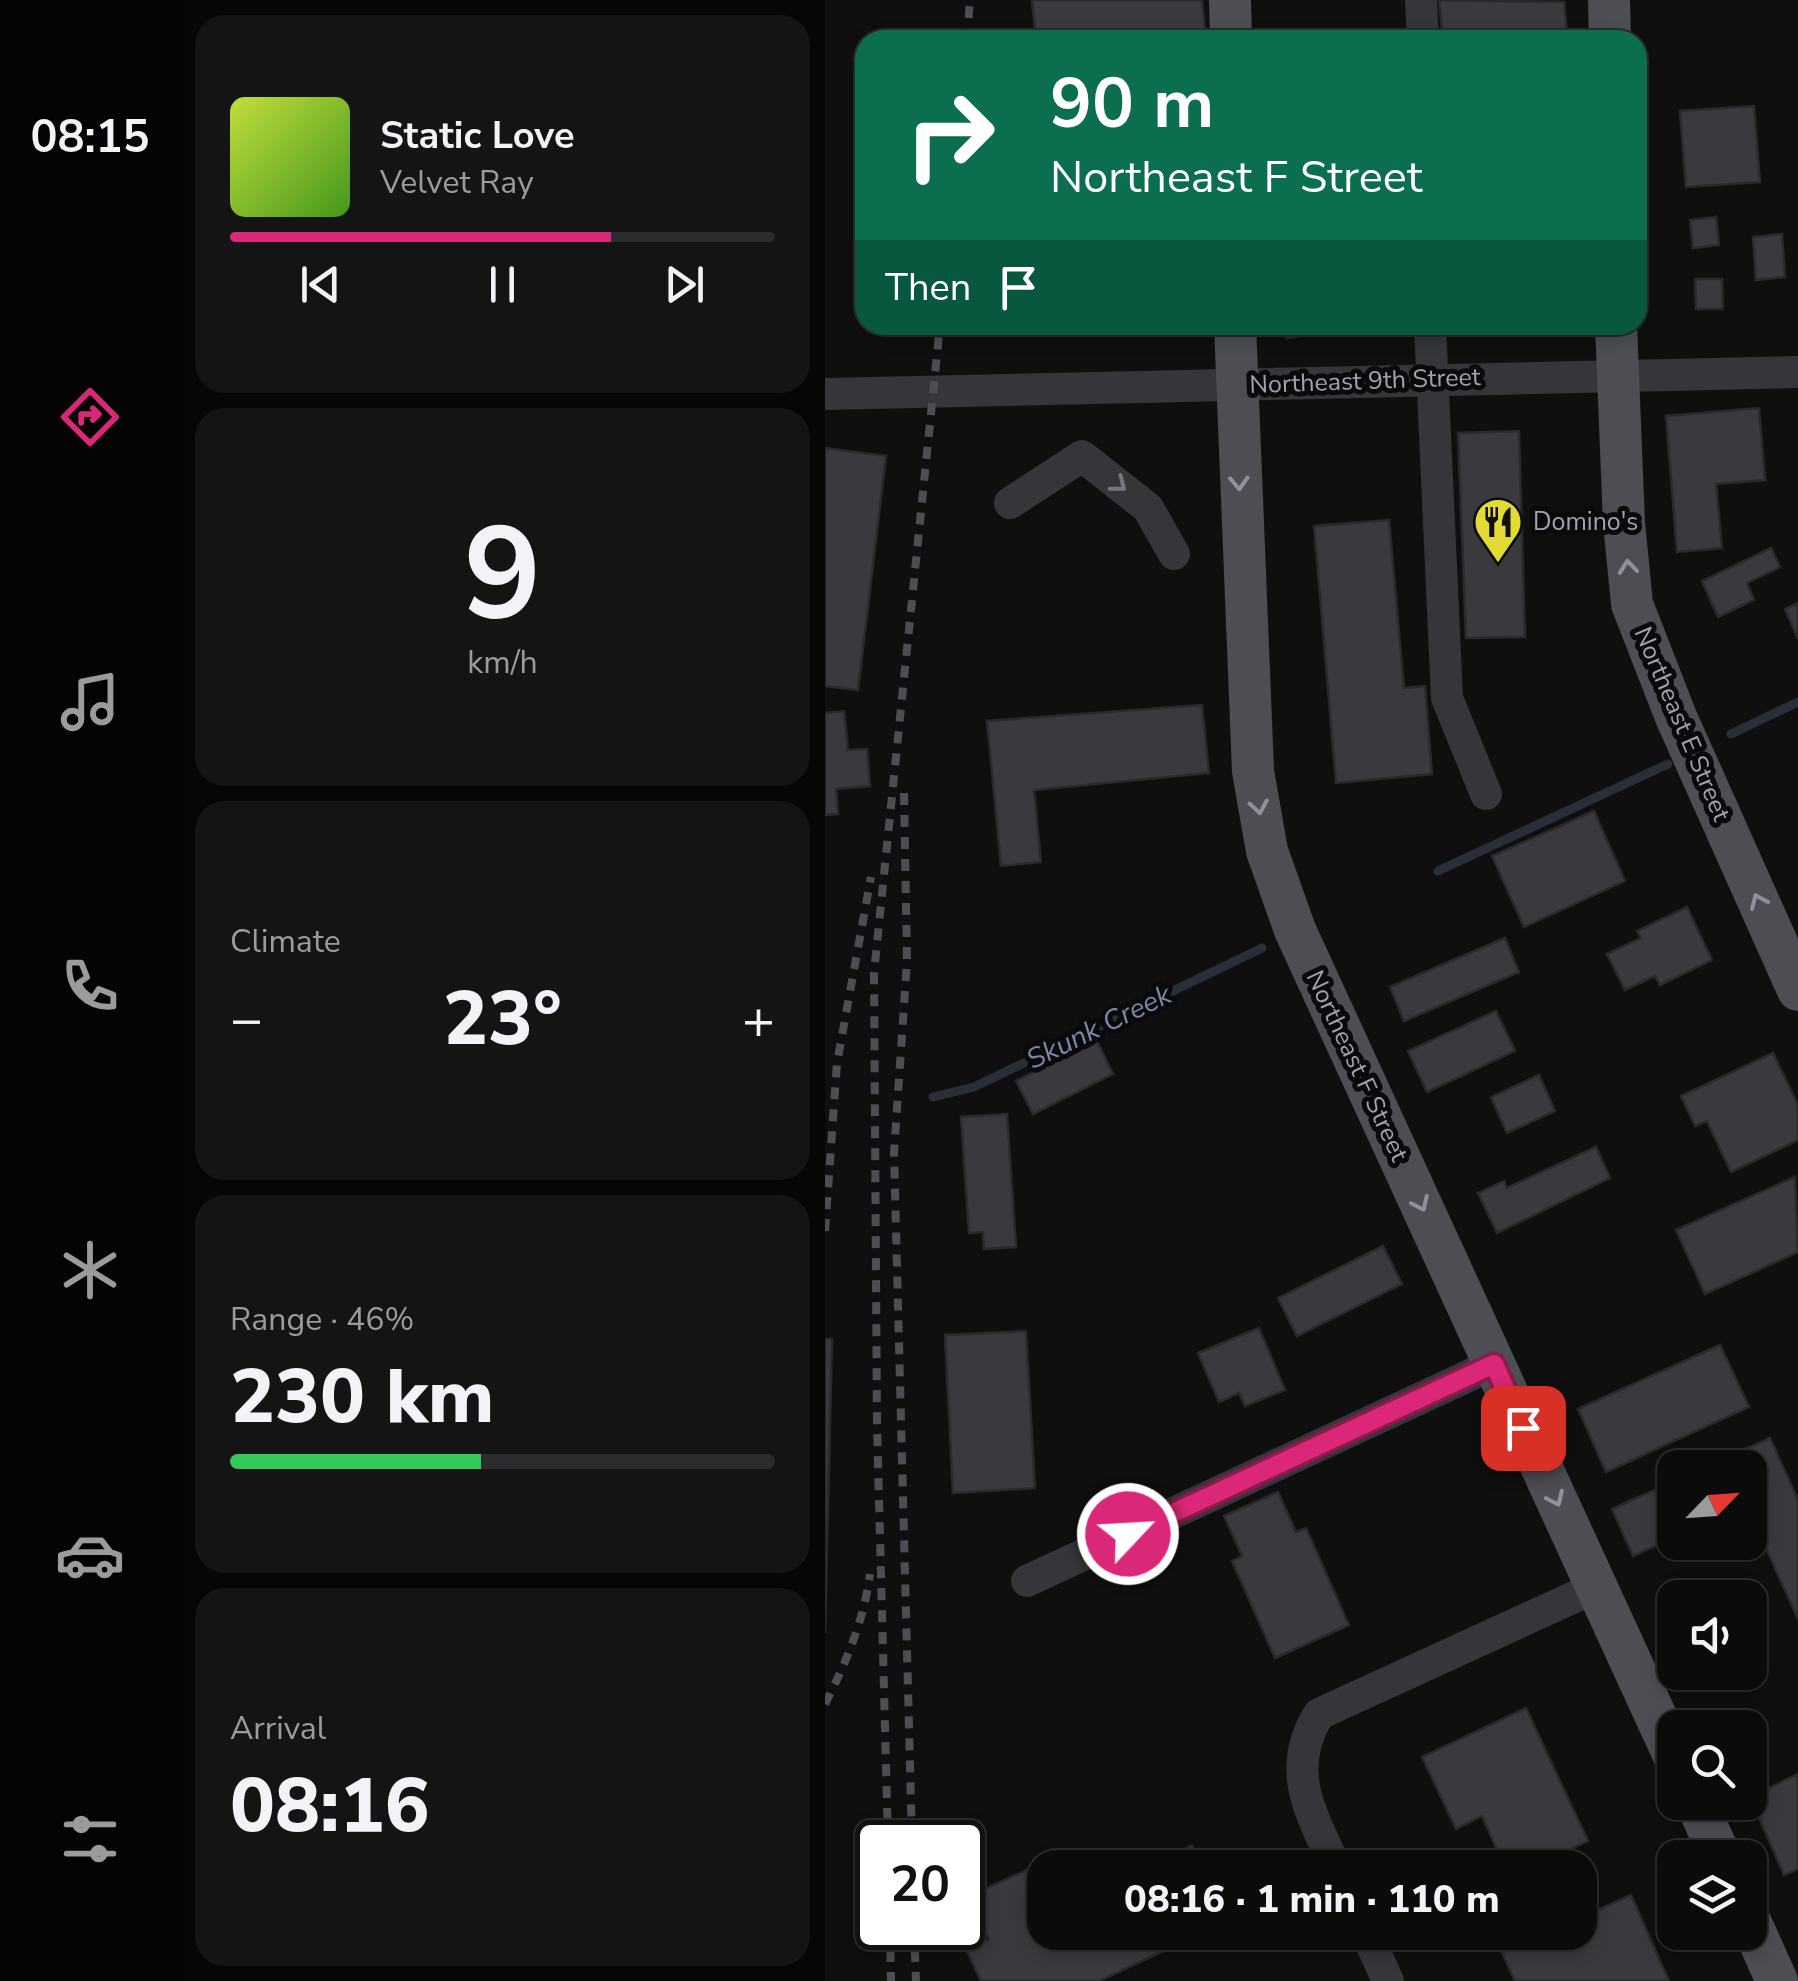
<!DOCTYPE html>
<meta charset="utf-8">
<style>
body{margin:0;font-family:"Nunito Sans",sans-serif;background:#151415;color:#f1f3f6;height:100vh;display:flex;flex-direction:column;font-size:38px;white-space:nowrap}
*{box-sizing:border-box;margin:0}
p{font-size:32px;color:#9a9b9d}
.icon{flex:none;width:55px;height:55px;fill:none;stroke:currentColor;stroke-width:2;stroke-linecap:round;stroke-linejoin:round}
.map{position:relative;flex:1;overflow:hidden}
.details{display:flex;flex-direction:column;gap:15px;padding:15px;background:#070607;width:645px}
.details>*{flex:none}
.top-card{position:absolute;left:30px;top:30px;width:792px;height:305px;border-radius:30px;box-shadow:0 5px 15px #0003,0 0 0 2px #2c2b2d;background:#0b6e4f;color:#fff;overflow:hidden}
.needle{width:65px;rotate:65deg}
.controls{position:absolute;left:832px;top:1450px;display:grid;gap:20px}
.controls a{display:grid;place-items:center;width:110px;height:110px;border-radius:20px;background:#0c0b0c;box-shadow:0 5px 15px #0003,0 0 0 2px #2c2b2d;font-size:50px}
.speed{position:absolute;left:30px;top:1820px;display:flex;gap:20px;font-size:50px;font-weight:700;text-align:center}
.speed>*{display:grid;place-content:center;width:130px;height:130px;border-radius:50%;background:#0c0b0c;box-shadow:0 5px 15px #0003,0 0 0 2px #2c2b2d;line-height:1}
.speed .limit{border:5px solid #111;border-radius:15px;background:#fff;color:#111}
.pin{position:absolute;display:grid;place-items:center;width:85px;height:85px;color:#fff;margin:-42px;border-radius:20px;box-shadow:0 5px 15px #0006}
.me{position:absolute;width:110px;margin:-55px;rotate:65deg;stroke-linejoin:round;filter:drop-shadow(0 0 8px #0008)}
.turn{display:flex;align-items:center;gap:35px;height:210px;padding:0 30px;font-size:45px}
.turn .icon{width:130px;height:130px;stroke-width:2.5}
.turn b{display:block;font-size:70px;line-height:85px}
.then{display:flex;align-items:center;height:95px;padding:0 30px;background:#0003;gap:20px;font-size:38px}
.big{font-size:75px;font-weight:800;line-height:1.1}
.details .tile{flex:1;display:flex;flex-direction:column;justify-content:center;gap:15px;min-width:0;padding:0 35px;border-radius:30px;background:#151415}
.details .dial{align-items:center;gap:0}
.dial b{font-size:130px;line-height:1}
.song{display:flex;align-items:center;gap:30px}
.cover{width:120px;height:120px;border-radius:15px;background:linear-gradient(135deg,hsl(70 70% 55%),hsl(100 70% 35%))}
.played{height:10px;border-radius:5px;background:linear-gradient(90deg,#db2777 70%,#2c2b2d 70%)}
.keys{display:flex;justify-content:space-around;direction:ltr}
.heat{display:flex;justify-content:space-between;align-items:center;font-size:55px;direction:ltr}
.charge{height:15px;border-radius:8px;background:linear-gradient(90deg,#34c759 46%,#2c2b2d 0)}
.trip{position:absolute;left:202px;top:1850px;width:570px;height:100px;border-radius:30px;background:#0c0b0c;box-shadow:0 5px 15px #0003,0 0 0 2px #2c2b2d;font-weight:800;line-height:100px;text-align:center}
main{display:flex;flex:1;min-height:0}
.tab-bar{display:flex;flex-direction:column;width:180px;justify-content:space-around;align-items:center;background:#050405;color:#9a9b9d}
.tab-bar .icon{width:70px;height:70px}
.tab-bar .selected{color:#db2777}
.tab-bar b{font-size:45px;color:#f1f3f6}
.map>svg:first-child{display:block}
.lines{fill:none;stroke-linecap:round;stroke-linejoin:round}
.stream{stroke:#2a2e38;stroke-width:9}
.building{fill:#3a393d;stroke:#2a292c;stroke-width:2.5}
.minor{stroke:#35363a;stroke-width:32}
.major{stroke:#4d4d54;stroke-width:42}
.rail{stroke:#4d4d54;stroke-width:8;stroke-dasharray:12 10;stroke-linecap:butt}
.oneway{stroke:#90919e}
.oneway2{stroke:#767781}
.route-casing{stroke:#8e194d;stroke-width:25}
.route{stroke:#db2777;stroke-width:18}
.labels{text-anchor:middle;dominant-baseline:central;stroke-width:10;stroke-linejoin:round;paint-order:stroke}
.street-label{font-size:25px;fill:#a1a2b0;stroke:#0b0a0b}
.poi-label{font-size:25px;fill:#a1a2b0;stroke:#0b0a0b;text-anchor:start}
.water-label{font-size:28px;font-style:italic;fill:#7a86aa;stroke:#0b0a0b}
</style>
<main>
<nav class="tab-bar">
<b>08:15</b>
<svg class="icon selected" aria-label="directions" viewBox="0 0 24 24"><path d="M12 3l9 9-9 9-9-9zM9 14v-3h6M13 9l2 2-2 2"/></svg>
<svg class="icon" aria-label="music" viewBox="0 0 24 24"><path d="M9 18V5l10-2v13"/><circle cx="6" cy="18" r="3"/><circle cx="16" cy="16" r="3"/></svg>
<svg class="icon" aria-label="phone" viewBox="0 0 24 24"><path d="M5 4h4l2 5-3 2q2 4 5 5l2-3 5 2v4C11 20 4 13 5 4z"/></svg>
<svg class="icon" aria-label="climate" viewBox="0 0 24 24"><path d="M12 3v18M4 7l16 10M4 17L20 7"/></svg>
<svg class="icon" aria-label="car" viewBox="0 0 24 24"><path d="M5 17H2v-5l4-1 3-4h7l3 4 3 1v5h-3M9 17h6M6 11h13"/><circle cx="7" cy="17" r="2"/><circle cx="17" cy="17" r="2"/></svg>
<svg class="icon" aria-label="filters" viewBox="0 0 24 24"><path d="M4 7h16M4 17h16"/><circle cx="9" cy="7" r="2"/><circle cx="15" cy="17" r="2"/></svg>
</nav>
<section class="details">
<div class="tile">
<div class="song"><i class="cover"></i><div><b>Static Love</b><p>Velvet Ray</p></div></div>
<div class="played"></div>
<div class="keys"><svg class="icon" aria-label="previous" viewBox="0 0 24 24"><path d="M18 5L8 12l10 7zM5 5v14"/></svg><svg class="icon" aria-label="pause" viewBox="0 0 24 24"><path d="M8 5v14M16 5v14"/></svg><svg class="icon" aria-label="next" viewBox="0 0 24 24"><path d="M6 5l10 7-10 7zM19 5v14"/></svg></div>
</div>
<div class="tile dial"><b>9</b><p>km/h</p></div>
<div class="tile"><p>Climate</p>
<div class="heat"><a>−</a><b class="big">23°</b><a>+</a></div>
</div>
<div class="tile"><p>Range · 46%</p><b class="big">230 km</b><div class="charge"></div></div>
<div class="tile"><p>Arrival</p><b class="big">08:16</b></div>
</section>
<div class="map">
<svg width="973" height="1981" viewBox="0 0 973 1981">
<rect width="100%" height="100%" fill="#100f10"/>
<g class="lines">
<path class="stream" d="M906,734L973,702
M613,871L843,764
M108,1097L149,1087L437,948"/>
</g>
<path class="building" d="M207,0H377L381,40H211Z
M614,0L739,2L742,33L727,35L728,40H618Z
M929,106L935,182L861,187L855,111Z
M891,217L894,245L868,248L865,220Z
M957,234L960,277L931,280L928,237Z
M870,279H897L898,309H871Z
M460,325H503L504,332L462,338Z
M520,325H565L566,330L520,331Z
M934,408L940,480L891,484L897,548L852,552L841,416Z
M694,431L700,637L641,638L633,433Z
M0,448L61,456L33,690L0,686Z
M564,520L579,688L600,686L607,774L511,783L489,526Z
M946,548L955,567L922,583L929,600L893,617L877,581Z
M973,603V639L960,609Z
M377,705L384,773L209,790L216,862L176,866L162,721Z
M19,711L23,750L42,749L45,786L11,789L13,814L0,815V713Z
M769,811L800,881L699,927L667,856Z
M862,907L887,960L835,985L830,976L800,990L782,954L816,938L812,931Z
M680,938L694,972L579,1021L565,987Z
M671,1011L690,1051L602,1092L583,1051Z
M272,1041L288,1074L208,1114L191,1081Z
M948,1053L973,1105V1140L906,1172L882,1121L870,1126L856,1096Z
M714,1075L730,1111L682,1133L666,1097Z
M182,1114L191,1247L159,1249L158,1232L144,1233L136,1117Z
M771,1147L785,1178L672,1233L653,1193L679,1181L682,1188Z
M970,1177L973,1252L880,1294L851,1230Z
M558,1246L577,1284L472,1336L453,1298Z
M434,1328L460,1390L420,1406L414,1393L394,1402L373,1353Z
M201,1331L210,1488L128,1493L120,1335Z
M0,1339H7L0,1633Z
M895,1345L924,1407L781,1472L753,1409Z
M945,1438L973,1500V1619L925,1513V1468H879Z
M850,1481V1537L808,1556L787,1509Z
M453,1492L471,1532L481,1528L524,1625L450,1658L407,1561L417,1556L399,1516Z
M701,1708L763,1841L707,1868H680L657,1816L631,1829L597,1757Z
M973,1774V1869L959,1875L925,1797Z
M367,1846L377,1868H319Z
M213,1865L220,1881V1932H380L274,1981H156L141,1949L164,1939L144,1896Z
M806,1895L844,1981H690L677,1953L722,1932H755V1918Z"/>
<g class="lines">
<path class="minor" d="M596,0L598,40
M605,325L622,698L661,794
M0,394L973,372
M185,503L257,456L323,508L349,554
M202,1581L669,1364
M511,1868C486,1813 459,1770 494,1714L771,1587
M541,1932L563,1981"/>
<path class="major" d="M405,0L406,40
M784,0L785,40
M410,325L428,771L442,851L470,930L850,1758
M791,325L799,523L807,604L851,717L973,990
M871,1802L896,1858
M925,1921L952,1981"/>
<path class="rail" d="M142,40L145,0
M79,793L82,961L69,1153L87,1842
M0,1231L12,1063L46,877
M0,1704C21,1663 39,1620 45,1574
M63,1842L52,1424L49,973L115,325
M65,1928L66,1981
M89,1928L91,1981"/>
</g>
<defs><path id="oneway-chevron" d="M-2-3.5L2.5 0L-2 3.5" fill="none" stroke-width="1.6" stroke-linecap="round" stroke-linejoin="round" transform="scale(2.5)"/></defs>
<g class="oneway">
<use href="#oneway-chevron" transform="translate(414 483) rotate(88)"/>
<use href="#oneway-chevron" transform="translate(803 567) rotate(-96)"/>
<use href="#oneway-chevron" transform="translate(434 807) rotate(80)"/>
<use href="#oneway-chevron" transform="translate(933 901) rotate(-114)"/>
<use href="#oneway-chevron" transform="translate(596 1204) rotate(65)"/>
<use href="#oneway-chevron" transform="translate(731 1499) rotate(65)"/>
</g>
<use class="oneway2" href="#oneway-chevron" transform="translate(294 485) rotate(38)"/>
<g class="lines">
<g class="route-casing">
<path id="route" d="M303,1534L669,1364L698,1428"/>
</g>
<use href="#route" class="route"/>
</g>
<defs>
<g id="restaurant-pin" transform="scale(2.5)"><path d="M0 17L-7.5 6A9.5 9.5 0 1 1 7.5 6Z" fill="#e2da35" stroke="#0b0a0b"/><path d="M-5-6h1v4h1v-4h1v4h1v-4h1v5L-1.5 .5V6h-2V.5L-5-1ZM5-6V6H3V1.5H1.5Q1.5-4 5-6Z" fill="#111"/></g>
</defs>
<g fill-rule="evenodd">
<use href="#restaurant-pin" x="673" y="522"/>
</g>
<g class="labels">
<g class="street-label">
<text transform="translate(540 381) rotate(-2)">Northeast 9th Street</text>
<text transform="translate(857 724) rotate(67)">Northeast E Street</text>
<text transform="translate(532 1066) rotate(65)">Northeast F Street</text>
</g>
<g class="poi-label">
<text x="708" y="522">Domino's</text>
</g>
<g class="water-label">
<text transform="translate(274 1027) rotate(-26)">Skunk Creek</text>
</g>
</g>
</svg>
<div class="controls">
<a><svg class="needle" viewBox="-14 -14 28 28"><path d="M0-13l5 13h-10z" fill="#e53935"/><path d="M0 13l5-13h-10z" fill="#9a9b9d"/></svg></a>
<a><svg class="icon" aria-label="sound" viewBox="0 0 24 24"><path d="M4 9h4l5-4v14l-5-4H4zM17 9q2 3 0 6"/></svg></a>
<a><svg class="icon" aria-label="search" viewBox="0 0 24 24"><circle cx="10" cy="10" r="6"/><path d="M15 15l6 6"/></svg></a>
<a><svg class="icon" aria-label="layers" viewBox="0 0 24 24"><path d="M12 4l9 5-9 5-9-5zM3 14l9 5 9-5"/></svg></a>
</div>
<div class="speed"><div class="limit">20</div></div>
<div class="pin" style="left:698px;top:1428px;background:#d93025"><svg class="icon" aria-label="arrive" viewBox="0 0 24 24"><path d="M6 21V4h12l-3 4 3 4H6"/></svg></div>
<svg class="me" style="left:303px;top:1534px" viewBox="-20 -20 40 40"><circle r="17" fill="#db2777" stroke="#fff" stroke-width="3"/><path d="M0-11L8 9 0 5-8 9z" fill="#fff"/></svg>
<div class="trip">08:16 · 1 min · 110 m</div>
<div class="top-card">
<div class="turn"><svg class="icon" aria-label="right" viewBox="0 0 24 24"><path d="M7 20v-9h11M14 6l5 5-5 5"/></svg><div><b>90 m</b>Northeast F Street</div></div>
<div class="then">Then<svg class="icon" aria-label="arrive" viewBox="0 0 24 24"><path d="M6 21V4h12l-3 4 3 4H6"/></svg></div>
</div>
</div>
</main>
